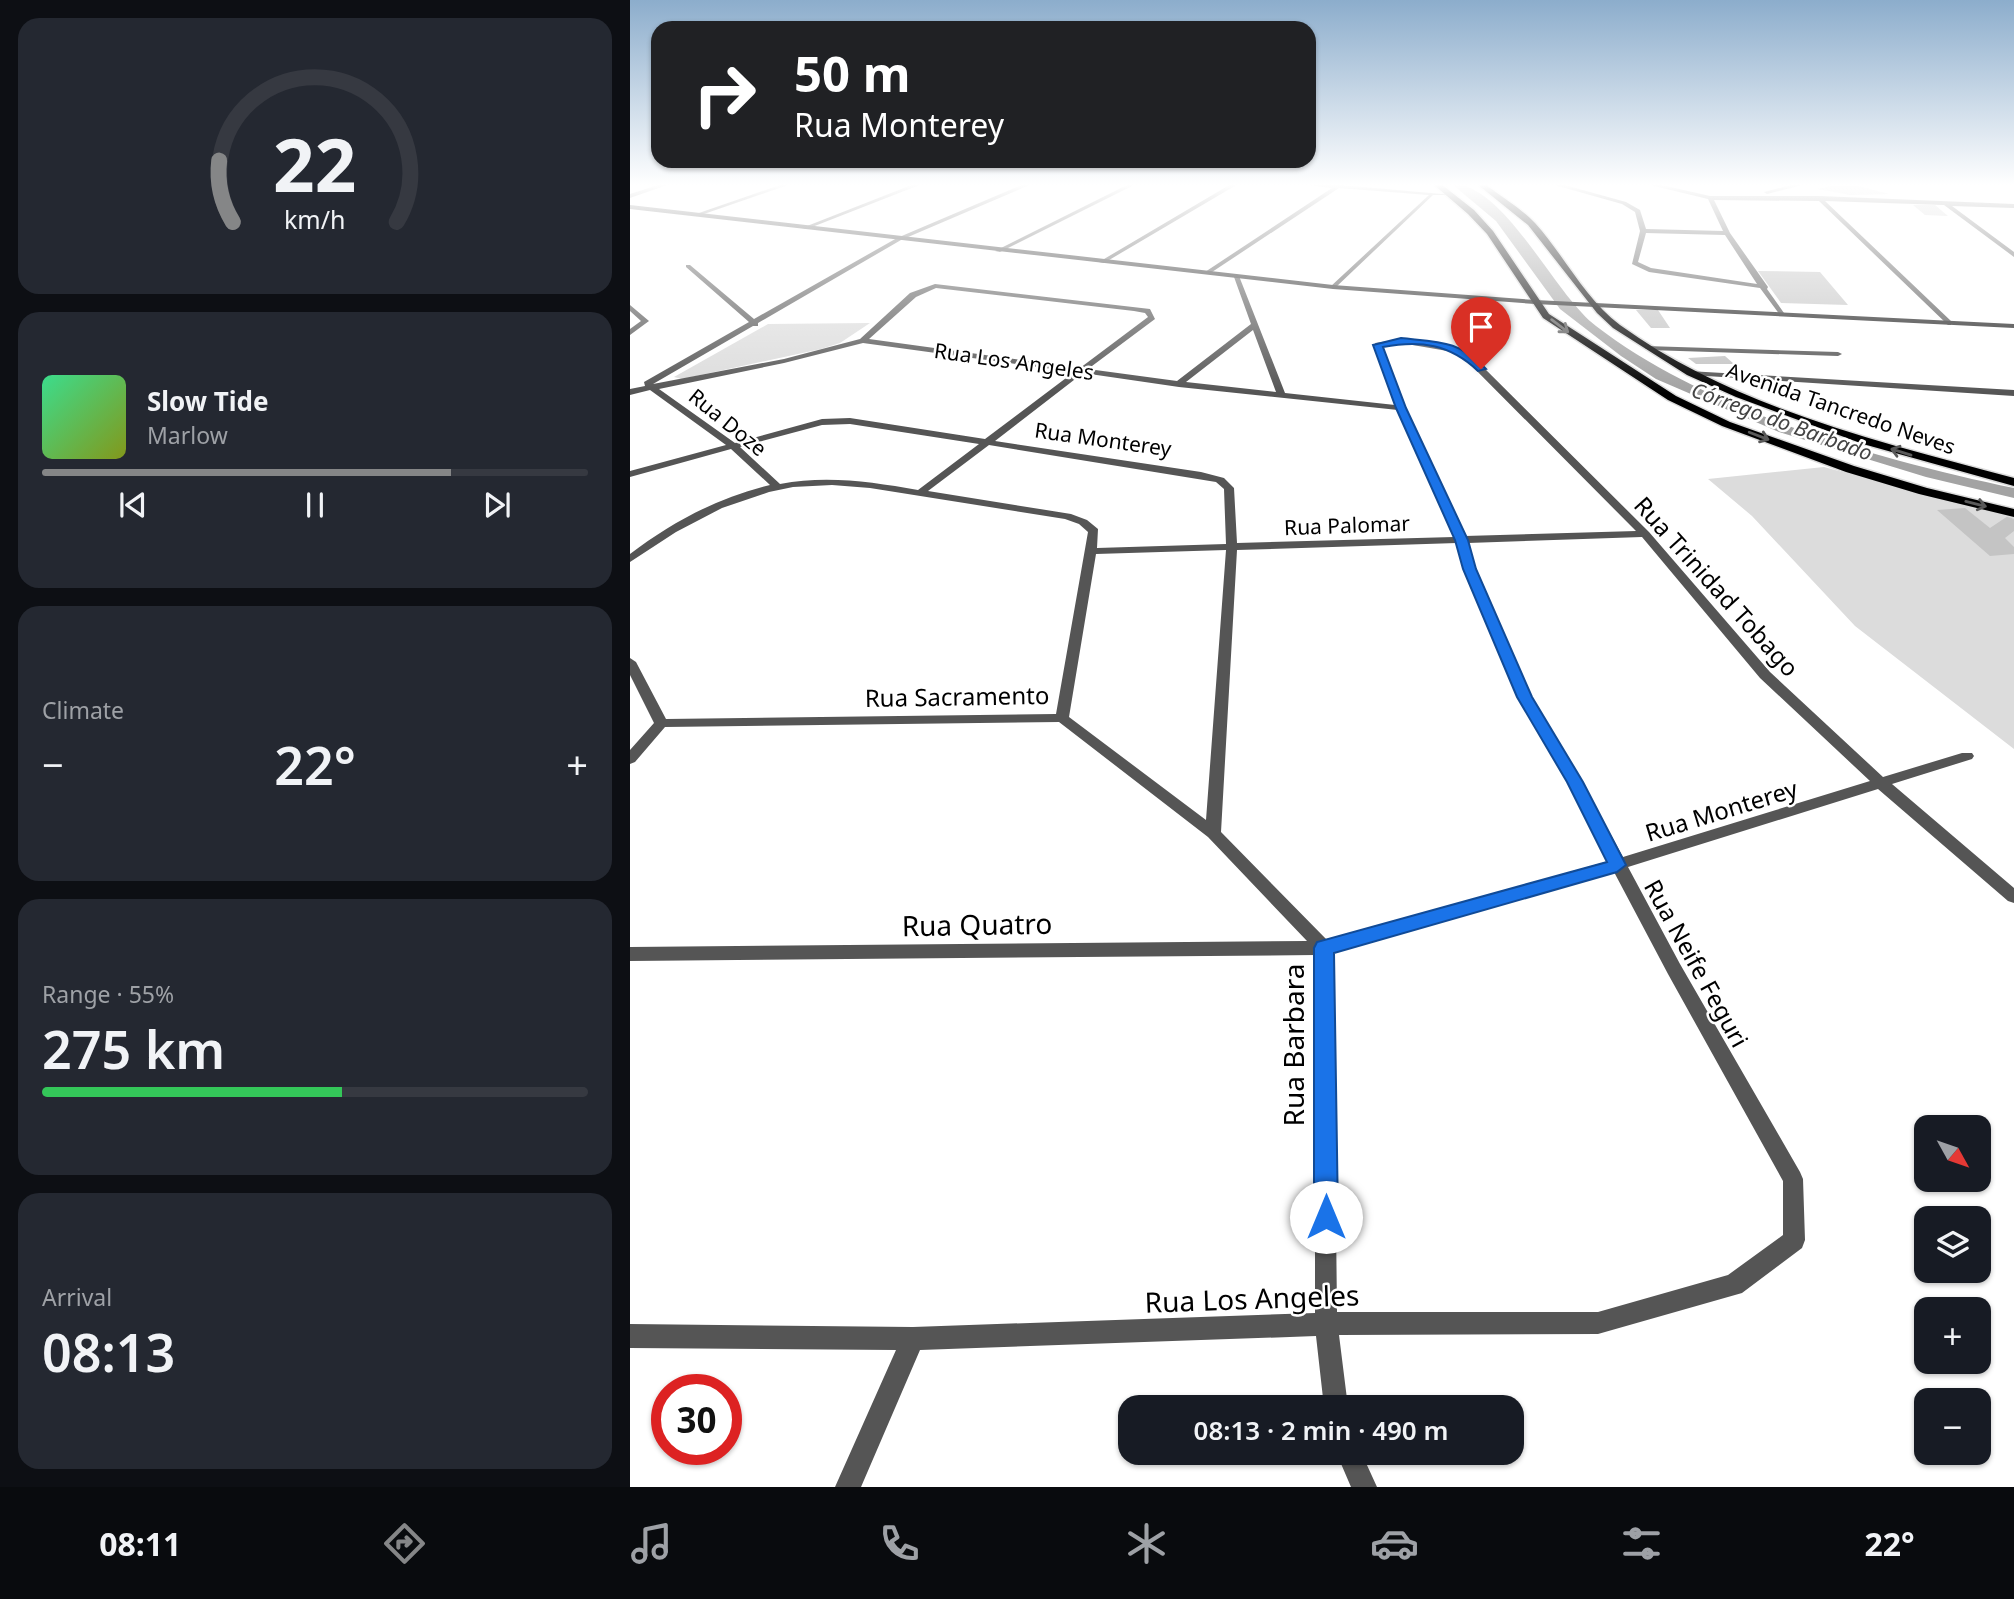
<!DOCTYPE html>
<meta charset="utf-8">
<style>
body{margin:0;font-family:"Noto Sans",sans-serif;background:#242831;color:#f1f3f6;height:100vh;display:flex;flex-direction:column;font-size:26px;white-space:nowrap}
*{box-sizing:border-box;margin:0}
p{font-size:23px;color:#9ea1a6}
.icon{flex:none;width:38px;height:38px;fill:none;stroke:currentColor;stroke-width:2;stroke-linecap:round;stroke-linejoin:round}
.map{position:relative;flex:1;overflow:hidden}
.drawer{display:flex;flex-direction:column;gap:18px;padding:18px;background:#0d0f14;width:630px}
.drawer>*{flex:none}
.hud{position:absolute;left:21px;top:21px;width:665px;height:147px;border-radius:21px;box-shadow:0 2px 5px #0004;background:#202124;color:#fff;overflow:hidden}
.needle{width:46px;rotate:130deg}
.buttons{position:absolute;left:1284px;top:1115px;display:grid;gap:14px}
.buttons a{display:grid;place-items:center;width:77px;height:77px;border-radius:14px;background:#171b24;box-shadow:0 2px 5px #0004;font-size:35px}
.speed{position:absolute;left:21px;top:1374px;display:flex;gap:14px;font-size:35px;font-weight:700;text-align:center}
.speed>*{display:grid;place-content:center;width:91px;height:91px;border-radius:50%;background:#171b24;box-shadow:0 2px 5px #0004;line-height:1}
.speed .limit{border:10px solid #d22;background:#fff;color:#111}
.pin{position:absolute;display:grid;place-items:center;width:60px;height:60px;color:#fff;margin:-72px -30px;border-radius:50% 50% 50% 0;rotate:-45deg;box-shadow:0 0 7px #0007}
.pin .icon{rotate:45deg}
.me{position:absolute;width:77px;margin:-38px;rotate:0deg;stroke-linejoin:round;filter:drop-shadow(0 0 5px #0008)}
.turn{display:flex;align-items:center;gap:24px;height:147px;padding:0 28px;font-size:32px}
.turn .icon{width:91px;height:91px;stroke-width:2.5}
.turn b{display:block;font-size:49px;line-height:60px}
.big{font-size:52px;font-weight:600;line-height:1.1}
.drawer .card{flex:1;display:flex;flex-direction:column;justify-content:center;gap:10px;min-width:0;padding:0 24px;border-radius:21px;background:#242831}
.drawer .dial{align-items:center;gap:0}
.dial svg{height:182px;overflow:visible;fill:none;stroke:#363941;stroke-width:7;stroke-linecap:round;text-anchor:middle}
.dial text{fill:#f1f3f6;stroke:none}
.song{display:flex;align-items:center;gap:21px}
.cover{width:84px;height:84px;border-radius:10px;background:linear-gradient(135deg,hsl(150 70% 55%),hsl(70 70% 35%))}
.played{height:7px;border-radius:4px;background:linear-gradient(90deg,#858687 75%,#363941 75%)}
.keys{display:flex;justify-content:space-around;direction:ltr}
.heat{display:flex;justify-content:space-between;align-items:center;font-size:38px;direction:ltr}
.charge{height:10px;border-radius:5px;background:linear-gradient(90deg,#34c759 55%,#363941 0)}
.trip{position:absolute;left:488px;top:1395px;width:406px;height:70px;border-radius:21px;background:#171b24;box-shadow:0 2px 5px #0004;font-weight:600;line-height:70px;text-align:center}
.dock{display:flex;height:112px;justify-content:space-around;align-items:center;background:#090b0e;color:#9ea1a6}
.dock .icon{width:49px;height:49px}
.dock .selected{color:#858687}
.dock b{font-size:32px;color:#f1f3f6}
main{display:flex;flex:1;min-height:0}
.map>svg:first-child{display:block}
.green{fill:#dcdcdc}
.water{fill:#a3a3a3}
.building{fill:#c4c4c4}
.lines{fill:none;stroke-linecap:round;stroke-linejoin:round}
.primary-casing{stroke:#dbdbdb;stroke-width:3}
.lane{fill:#555;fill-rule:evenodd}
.street{fill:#555;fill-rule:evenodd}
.secondary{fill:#222;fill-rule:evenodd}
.primary{fill:#000;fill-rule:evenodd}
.oneway{stroke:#595959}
.route{fill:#1a73e8;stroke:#114b97;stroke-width:2}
.labels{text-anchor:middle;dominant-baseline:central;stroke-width:5;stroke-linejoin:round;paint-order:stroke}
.far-street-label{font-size:21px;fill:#000;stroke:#fff}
.far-water-label{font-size:21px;font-style:italic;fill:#444;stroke:#fff}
.street-label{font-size:24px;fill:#000;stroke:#fff}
.near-street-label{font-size:28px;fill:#000;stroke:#fff}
</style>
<main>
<section class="drawer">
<div class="card dial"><svg viewBox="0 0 100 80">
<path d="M14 69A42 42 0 1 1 86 69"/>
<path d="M14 69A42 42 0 0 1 8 42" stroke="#858687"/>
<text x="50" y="56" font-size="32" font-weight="700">22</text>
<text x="50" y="72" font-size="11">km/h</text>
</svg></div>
<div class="card">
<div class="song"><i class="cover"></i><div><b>Slow Tide</b><p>Marlow</p></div></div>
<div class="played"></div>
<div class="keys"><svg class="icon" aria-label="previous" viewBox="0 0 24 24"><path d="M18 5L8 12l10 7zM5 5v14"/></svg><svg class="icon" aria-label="pause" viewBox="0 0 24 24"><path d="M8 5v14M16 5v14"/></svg><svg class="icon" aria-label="next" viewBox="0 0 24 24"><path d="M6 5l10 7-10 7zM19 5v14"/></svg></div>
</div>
<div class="card"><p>Climate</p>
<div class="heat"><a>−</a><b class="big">22°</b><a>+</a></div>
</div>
<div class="card"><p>Range · 55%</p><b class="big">275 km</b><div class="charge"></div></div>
<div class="card"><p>Arrival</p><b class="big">08:13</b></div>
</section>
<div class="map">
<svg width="1384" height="1487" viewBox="0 0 1384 1487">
<rect width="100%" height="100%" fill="#fff"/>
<path class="green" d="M240,323L210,343L191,349L52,379L44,377L138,324Z
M1194,467L1384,518V749L1225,626L1122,516L1078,479Z"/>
<path class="water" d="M822,184C875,184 923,293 966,326C1076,411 1249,460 1384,488V498L1296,477L1149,432L1026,379L991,356L930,309L866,221Z"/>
<path class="building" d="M1209,184H1221L1259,194L1220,195L1188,189Z
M1283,205H1305L1318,216L1295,215Z
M1128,271L1190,272L1218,305L1151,303Z
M1006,310H1028L1040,328H1021Z
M1095,356L1104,364H1066L1058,358Z
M1335,508L1360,528L1378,516L1384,519V531L1375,538L1384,547V554L1360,556L1307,510Z"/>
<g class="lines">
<g class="primary-casing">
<path id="primary" d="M803,184H811L844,210L863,231L919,314L1046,396L1100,422L1224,466L1297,488L1384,509V517L1289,494L1216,472L1092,426L1038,400L913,318L857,234L838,214Z
M847,184H855C871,197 891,208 905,223C934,255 955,299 990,325C1105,408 1250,442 1384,478V486L1233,444L1106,397L1057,375L983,328L967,313L898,225Z"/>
</g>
<path class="lane" d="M1016,346L1208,352L1212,354L1208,356L1019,350L1015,348Z"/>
<path class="street" d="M31,184H40L0,198V194Z
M153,184H161L71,215L66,214Z
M284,184H292L177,229L172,228Z
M394,184H402L271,240L128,323V326H123L23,384L154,359L230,339L280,293L305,284L520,309L525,319L458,369L547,381L621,324L604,277L609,276L655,393L765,405L745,343L771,339L835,349L1019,532L1140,672L1253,777L1332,753H1342L1344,756L1342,759L1262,784L1384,888V903L1378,901L1248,789L998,867L1050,964L1170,1172L1173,1179L1175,1240L1172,1248L1112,1293L968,1334L709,1335L718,1407H694L686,1336L290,1350L231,1487H205L266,1350L0,1348V1324L283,1327L685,1313V955L0,961V947L677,941L578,837L429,722L35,727L5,762L0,764V750L24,723L0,675V658L6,662L36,719L426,714L458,532L449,524L435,519L240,488L202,485L163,487L139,492L92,508L46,532L0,562V554C42,522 89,497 140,485L101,449L0,477V471L96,445L20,390L0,395V389L15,386L14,382L119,322L56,267V265H60L124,319L267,238ZM306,288L504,311L515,313L518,317L450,368L239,339L286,297ZM623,330L646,392L556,382ZM233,343L444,372L355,439L220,418L192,419L105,443L29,389L154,363ZM771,343L829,353L1006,531L835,536L775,408L753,347ZM453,373L549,387L768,410L824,537L607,543L604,488L594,478L571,472L365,441ZM220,424L349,444L288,490C242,482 197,475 150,484L110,447L192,425ZM359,445L586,482L594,489L596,544L467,548L468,529L457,520L441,514L298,491ZM1012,537L1130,678L1240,781L993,857L952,782L902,697L846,569L838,543ZM827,543L834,569L888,697L938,782L979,861L697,940L591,832L607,550ZM596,550L576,820L439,717L466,554ZM984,872L1038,974L1153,1181V1235L1098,1275L968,1312H707L703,952Z
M499,184H506L370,252L365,251Z
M601,184H608L474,263L469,262Z
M670,184H699L823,195H803L705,288L700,287L799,195L709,188L579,274H575V272L702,188Z
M921,184H931L996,202L1010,210L1016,229L1093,231L1078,199L1016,184H1027L1080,196H1189L1384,204V208L1322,206L1384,252V257L1314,205L1195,201L1321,321V325H1318L1189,201L1084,200L1100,233L1138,287L1137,289L1154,313L1150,315L1130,288L1019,272L1002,264L1010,231L1005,212L992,204ZM1016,233L1095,235L1127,284L1021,268L1008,262Z
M1165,184H1176L1137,194L1134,192Z
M0,305L19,321L0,335V329L11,321L0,311Z
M1058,371L1384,390V396L1061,375H1058Z
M706,1452H731L747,1487H721Z"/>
<path class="secondary" d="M0,205L703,285L905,300L1384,324V328L905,304L703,289L0,209Z"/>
<use href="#primary" class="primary"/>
</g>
<defs><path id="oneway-shaft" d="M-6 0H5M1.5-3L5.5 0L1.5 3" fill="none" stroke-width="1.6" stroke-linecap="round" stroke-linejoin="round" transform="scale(1.75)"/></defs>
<g class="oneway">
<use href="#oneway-shaft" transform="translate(930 326) rotate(37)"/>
<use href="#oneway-shaft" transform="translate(1129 436) rotate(21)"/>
<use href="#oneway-shaft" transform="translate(1271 452) rotate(-163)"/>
<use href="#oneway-shaft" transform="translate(1346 504) rotate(14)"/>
</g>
<linearGradient id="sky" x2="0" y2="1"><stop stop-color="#8cadcc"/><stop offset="0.47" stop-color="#fff"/><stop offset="1" stop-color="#fff" stop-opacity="0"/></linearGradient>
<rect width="1384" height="393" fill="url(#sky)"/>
<path class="route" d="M771,338C807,342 830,340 856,369L848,371C820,344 790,340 753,347L776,408L838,540L846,569L902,697L953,782L996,865L987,872L704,953L708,1217L704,1225L696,1228L687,1225L684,1217V948L687,942L977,862L937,782L887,697L833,569L825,540L766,408L743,345Z"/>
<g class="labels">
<g class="far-street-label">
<text transform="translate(384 361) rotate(8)">Rua Los Angeles</text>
<text transform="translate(1211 408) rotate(19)">Avenida Tancredo Neves</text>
<text transform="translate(98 422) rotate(39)">Rua Doze</text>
<text transform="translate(473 439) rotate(8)">Rua Monterey</text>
<text transform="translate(717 525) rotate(-2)">Rua Palomar</text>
</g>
<g class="far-water-label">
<text transform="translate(1152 421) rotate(20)">Córrego do Barbado</text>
</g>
<g class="street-label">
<text transform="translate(1087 586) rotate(48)">Rua Trinidad Tobago</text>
<text transform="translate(327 696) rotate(-1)">Rua Sacramento</text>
<text transform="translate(1091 810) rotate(-17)">Rua Monterey</text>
<text transform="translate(1067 963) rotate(61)">Rua Neife Feguri</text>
</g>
<g class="near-street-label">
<text transform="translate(347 924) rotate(-1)">Rua Quatro</text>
<text transform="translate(663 1045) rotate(-90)">Rua Barbara</text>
<text transform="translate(622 1298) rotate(-2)">Rua Los Angeles</text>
</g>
</g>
</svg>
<div class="buttons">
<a><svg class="needle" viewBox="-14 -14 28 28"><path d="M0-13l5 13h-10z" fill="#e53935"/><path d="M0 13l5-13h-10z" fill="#9ea1a6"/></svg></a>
<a><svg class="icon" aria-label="layers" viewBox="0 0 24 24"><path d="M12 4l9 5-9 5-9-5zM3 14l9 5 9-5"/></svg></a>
<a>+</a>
<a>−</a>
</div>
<div class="speed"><div class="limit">30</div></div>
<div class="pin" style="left:851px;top:369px;background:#d93025"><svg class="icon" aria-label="arrive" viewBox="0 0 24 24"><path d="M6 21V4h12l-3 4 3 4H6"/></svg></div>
<svg class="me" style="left:696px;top:1217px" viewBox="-20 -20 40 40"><circle r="19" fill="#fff"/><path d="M0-13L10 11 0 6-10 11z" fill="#1a73e8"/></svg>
<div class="trip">08:13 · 2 min · 490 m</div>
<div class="hud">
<div class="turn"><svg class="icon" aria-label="right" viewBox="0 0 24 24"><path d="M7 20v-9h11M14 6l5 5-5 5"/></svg><div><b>50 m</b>Rua Monterey</div></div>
</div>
</div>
</main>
<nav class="dock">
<b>08:11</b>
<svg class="icon selected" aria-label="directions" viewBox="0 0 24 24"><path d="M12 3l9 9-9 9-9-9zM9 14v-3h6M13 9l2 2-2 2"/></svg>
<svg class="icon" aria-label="music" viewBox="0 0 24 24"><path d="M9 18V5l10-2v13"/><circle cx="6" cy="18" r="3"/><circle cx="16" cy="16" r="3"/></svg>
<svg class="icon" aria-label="phone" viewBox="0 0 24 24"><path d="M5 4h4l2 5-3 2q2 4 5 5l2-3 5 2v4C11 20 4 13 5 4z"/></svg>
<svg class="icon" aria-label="climate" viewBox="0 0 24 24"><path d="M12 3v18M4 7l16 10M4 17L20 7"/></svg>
<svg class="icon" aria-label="car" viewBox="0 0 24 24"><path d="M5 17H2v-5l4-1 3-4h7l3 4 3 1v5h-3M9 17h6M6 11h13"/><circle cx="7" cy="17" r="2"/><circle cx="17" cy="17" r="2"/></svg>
<svg class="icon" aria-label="filters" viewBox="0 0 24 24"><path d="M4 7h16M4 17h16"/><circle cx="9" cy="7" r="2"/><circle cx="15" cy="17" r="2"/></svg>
<b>22°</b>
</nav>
